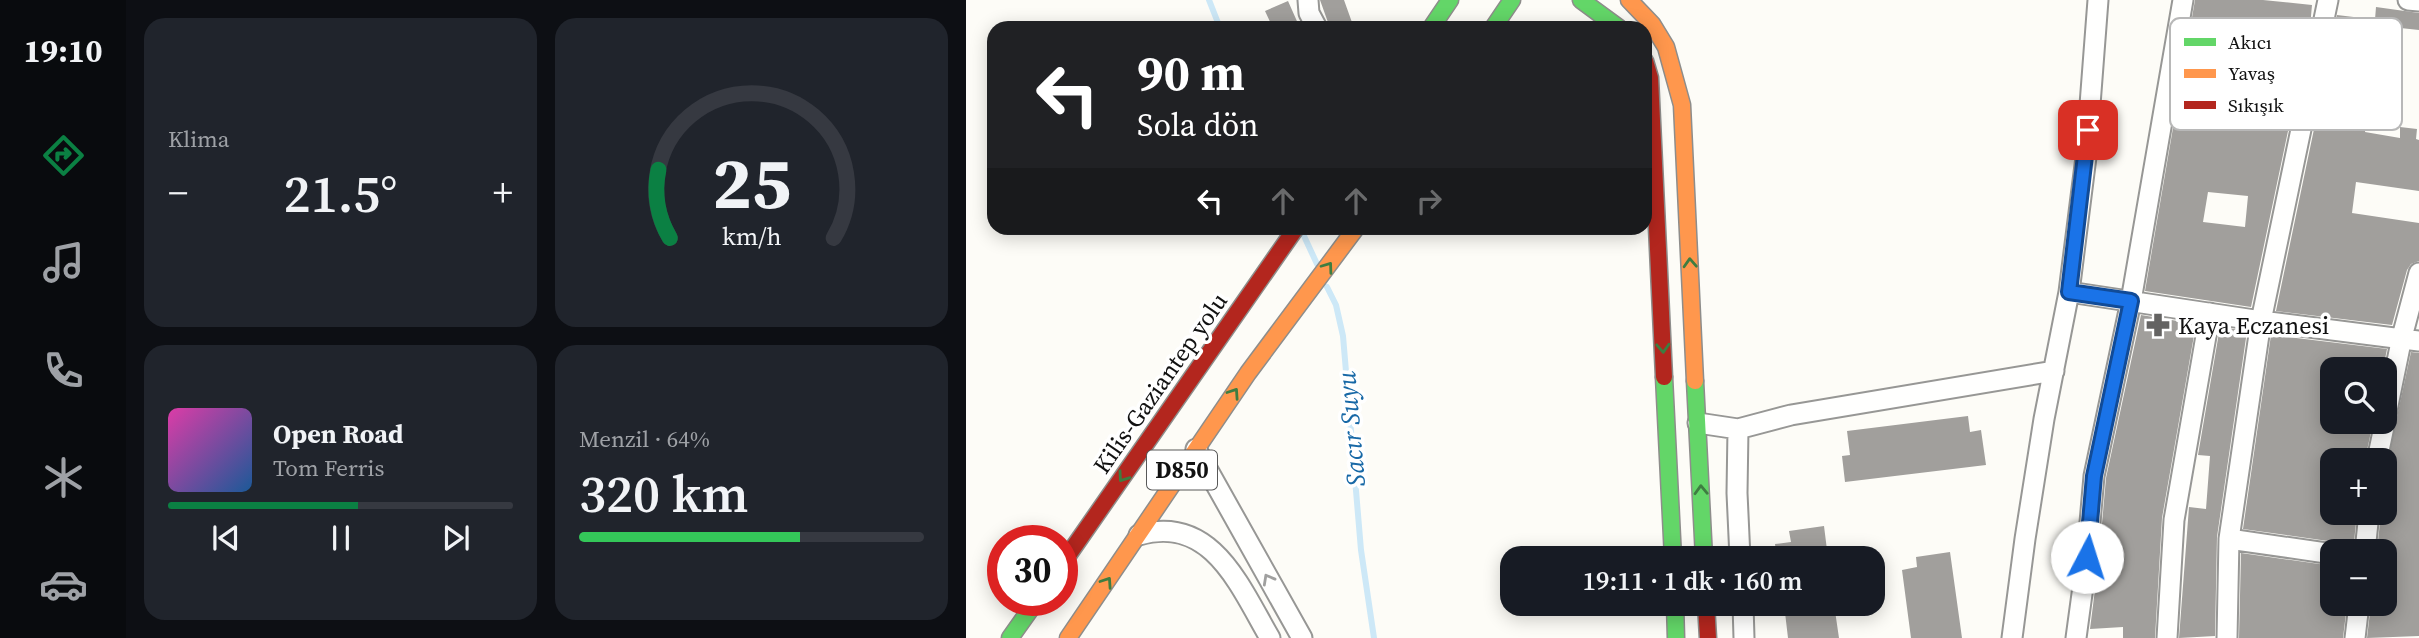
<!DOCTYPE html>
<html lang="tr">
<meta charset="utf-8">
<style>
body{margin:0;font-family:"Source Serif 4",serif;background:#20242c;color:#f1f3f6;height:100vh;display:flex;flex-direction:column;font-size:26px;white-space:nowrap}
*{box-sizing:border-box;margin:0}
p{font-size:23px;color:#9ea1a6}
.icon{flex:none;width:38px;height:38px;fill:none;stroke:currentColor;stroke-width:2;stroke-linecap:round;stroke-linejoin:round}
.map{position:relative;flex:1;overflow:hidden}
.side{display:flex;flex-direction:column;gap:18px;padding:18px;background:#0d0f14;width:840px}
.side>*{flex:none}
.top-card{position:absolute;left:21px;top:21px;width:665px;height:214px;border-radius:21px;box-shadow:0 4px 18px #0003;background:#202124;color:#fff;overflow:hidden}
.buttons{position:absolute;left:1354px;top:357px;display:grid;gap:14px}
.buttons a{display:grid;place-items:center;width:77px;height:77px;border-radius:14px;background:#171b24;box-shadow:0 4px 18px #0003;font-size:35px}
.speed{position:absolute;left:21px;top:525px;display:flex;gap:14px;font-size:35px;font-weight:700;text-align:center}
.speed>*{display:grid;place-content:center;width:91px;height:91px;border-radius:50%;background:#171b24;box-shadow:0 4px 18px #0003;line-height:1}
.speed .limit{border:10px solid #d22;background:#fff;color:#111}
.pin{position:absolute;display:grid;place-items:center;width:60px;height:60px;color:#fff;margin:-30px;border-radius:14px;box-shadow:0 4px 10px #0006}
.me{position:absolute;width:77px;margin:-38px;rotate:5deg;stroke-linejoin:round;filter:drop-shadow(0 0 5px #0008)}
.turn{display:flex;align-items:center;gap:24px;height:147px;padding:0 35px;font-size:32px}
.turn .icon{width:91px;height:91px;stroke-width:2.5}
.turn b{display:block;font-size:49px;line-height:60px}
.lanes{display:flex;align-items:center;height:66px;padding:0 35px;background:#0003;justify-content:center;gap:35px;direction:ltr}
.lanes .off{opacity:.35}
.big{font-size:52px;font-weight:600;line-height:1.1}
.side .card{flex:1;display:flex;flex-direction:column;justify-content:center;gap:10px;min-width:0;padding:0 24px;border-radius:21px;background:#20242c}
.side .dial{align-items:center;gap:0}
.dial svg{height:182px;overflow:visible;fill:none;stroke:#363941;stroke-width:7;stroke-linecap:round;text-anchor:middle}
.dial text{fill:#f1f3f6;stroke:none}
.song{display:flex;align-items:center;gap:21px}
.cover{width:84px;height:84px;border-radius:10px;background:linear-gradient(135deg,hsl(320 70% 55%),hsl(210 70% 35%))}
.played{height:7px;border-radius:4px;background:linear-gradient(90deg,#0b8043 55%,#363941 55%)}
.keys{display:flex;justify-content:space-around;direction:ltr}
.heat{display:flex;justify-content:space-between;align-items:center;font-size:38px;direction:ltr}
.charge{height:10px;border-radius:5px;background:linear-gradient(90deg,#34c759 64%,#363941 0)}
.side .tiles{flex:1;display:grid;gap:18px;grid-template-columns:repeat(2,1fr)}
.trip{position:absolute;left:534px;top:546px;width:385px;height:70px;border-radius:21px;background:#171b24;box-shadow:0 4px 18px #0003;font-weight:600;line-height:70px;text-align:center}
main{display:flex;flex:1;min-height:0}
.menu{display:flex;flex-direction:column;width:126px;justify-content:space-around;align-items:center;background:#090b0e;color:#9ea1a6}
.menu .icon{width:49px;height:49px}
.menu .selected{color:#0b8043}
.menu b{font-size:32px;color:#f1f3f6}
.map>svg:first-child{display:block}
.lines{fill:none;stroke-linecap:round;stroke-linejoin:round}
.stream{stroke:#cde8f7;stroke-width:6}
.building{fill:#a19f9c;fill-rule:evenodd}
.street-casing{stroke:#979795;stroke-width:23}
.fast-casing{stroke:#8e8d8b;stroke-width:19}
.slow-casing{stroke:#8e8d8b;stroke-width:19}
.jam-casing{stroke:#8e8d8b;stroke-width:19}
.street{stroke:#fffffe;stroke-width:19}
.fast{stroke:#63d668;stroke-width:16}
.slow{stroke:#ff974d;stroke-width:16}
.jam{stroke:#b3261e;stroke-width:16}
.oneway{stroke:#3e7d41}
.oneway2{stroke:#a0a09f}
.route-casing{stroke:#114b97;stroke-width:18}
.route{stroke:#1a73e8;stroke-width:12}
.labels{text-anchor:middle;dominant-baseline:central;stroke-width:7;stroke-linejoin:round;paint-order:stroke}
.shield{fill:#fff;stroke:#585858;stroke-width:2}
.shield-label{font-size:23px;font-weight:bold;fill:#111}
.poi-label{font-size:24px;fill:#111;stroke:#fff;text-anchor:start}
.street-label{font-size:24px;fill:#111;stroke:#fff}
.water-label{font-size:26px;font-style:italic;fill:#1768a6;stroke:#fff}
.key{fill:#fff;stroke:#b8b8b8;stroke-width:2}
.key-label{font-size:19px;fill:#111}
</style>
<main>
<nav class="menu">
<b>19:10</b>
<svg class="icon selected" aria-label="directions" viewBox="0 0 24 24"><path d="M12 3l9 9-9 9-9-9zM9 14v-3h6M13 9l2 2-2 2"/></svg>
<svg class="icon" aria-label="music" viewBox="0 0 24 24"><path d="M9 18V5l10-2v13"/><circle cx="6" cy="18" r="3"/><circle cx="16" cy="16" r="3"/></svg>
<svg class="icon" aria-label="phone" viewBox="0 0 24 24"><path d="M5 4h4l2 5-3 2q2 4 5 5l2-3 5 2v4C11 20 4 13 5 4z"/></svg>
<svg class="icon" aria-label="climate" viewBox="0 0 24 24"><path d="M12 3v18M4 7l16 10M4 17L20 7"/></svg>
<svg class="icon" aria-label="car" viewBox="0 0 24 24"><path d="M5 17H2v-5l4-1 3-4h7l3 4 3 1v5h-3M9 17h6M6 11h13"/><circle cx="7" cy="17" r="2"/><circle cx="17" cy="17" r="2"/></svg>
</nav>
<section class="side">
<div class="tiles">
<div class="card"><p>Klima</p>
<div class="heat"><a>−</a><b class="big">21.5°</b><a>+</a></div>
</div>
<div class="card dial"><svg viewBox="0 0 100 80">
<path d="M14 69A42 42 0 1 1 86 69"/>
<path d="M14 69A42 42 0 0 1 9 39" stroke="#0b8043"/>
<text x="50" y="56" font-size="32" font-weight="700">25</text>
<text x="50" y="72" font-size="11">km/h</text>
</svg></div>
<div class="card">
<div class="song"><i class="cover"></i><div><b>Open Road</b><p>Tom Ferris</p></div></div>
<div class="played"></div>
<div class="keys"><svg class="icon" aria-label="previous" viewBox="0 0 24 24"><path d="M18 5L8 12l10 7zM5 5v14"/></svg><svg class="icon" aria-label="pause" viewBox="0 0 24 24"><path d="M8 5v14M16 5v14"/></svg><svg class="icon" aria-label="next" viewBox="0 0 24 24"><path d="M6 5l10 7-10 7zM19 5v14"/></svg></div>
</div>
<div class="card"><p>Menzil · 64%</p><b class="big">320 km</b><div class="charge"></div></div>
</div>
</section>
<div class="map">
<svg width="1453" height="638" viewBox="0 0 1453 638">
<rect width="100%" height="100%" fill="#fdfcf7"/>
<g class="lines">
<path class="stream" d="M243,0L254,28
M338,236L351,264
M361,287L370,305L377,336L395,550L408,638"/>
</g>
<path class="building" d="M354,0H378L388,28H364Z
M1229,0H1297L1346,5L1344,27L1307,25L1304,41L1339,48L1332,82L1265,75L1262,105L1326,112L1285,307L1179,291ZM1242,192L1282,196L1279,227L1237,222Z
M322,1L334,28H307L299,11Z
M1410,7L1453,13V30L1425,27L1424,33L1408,32Z
M1371,15L1396,18L1395,31L1368,29Z
M1363,53L1422,65L1415,97L1405,95L1399,132L1434,138V127L1451,129L1450,139L1453,140V191L1390,182L1386,213L1453,223V261L1445,264L1441,270L1426,325L1310,311L1352,110L1385,112L1387,87L1357,84Z
M1175,315L1230,324L1196,518L1189,638H1157V627L1124,629L1133,558L1140,478Z
M1254,327L1281,331L1251,537L1249,636L1213,638L1223,507L1240,509L1244,456L1232,455Z
M1305,335L1421,349L1417,369H1367V422H1407L1399,460H1367V513H1391L1387,551H1379L1375,545L1369,542L1277,529Z
M1445,352L1453,353V636L1401,638L1405,604H1419V551H1411L1415,513H1419V472Z
M1002,416L1004,432L1015,430L1020,465L879,482L876,456L884,455L881,431Z
M858,526L862,558H811L809,544L825,542L823,531Z
M984,552L996,638H945L936,570L951,567L950,557Z
M1275,553L1367,566V604H1381L1377,638H1273Z
M818,604H868L873,638H822Z"/>
<g class="lines">
<g class="street-casing">
<path id="street" d="M342,0L343,13L351,28
M1442,0L1453,1
M1103,292L1295,321L1453,341
M1419,420L1436,337L1453,273
M732,423L772,429L825,415L1088,371
M772,429L771,493L774,558
M230,449L336,638
M1411,460L1419,422
M173,535C246,514 274,587 304,638
M1263,539L1367,554
M1399,551L1403,513
M777,604L778,638
M1046,638L1059,539L1078,419L1103,292L1120,157L1132,0
M1110,638L1121,557L1128,476L1165,301L1217,0
M1201,638L1208,520L1244,313
M1261,638L1263,539L1295,321L1362,0
M1389,638L1393,604"/>
</g>
<g class="fast-casing">
<path id="fast" d="M615,0L653,28
M465,28L484,0
M527,28L546,0
M698,377L707,558
M729,381L738,558
M709,604L710,638
M44,638L71,600"/>
</g>
<g class="slow-casing">
<path id="slow" d="M663,0L686,24L700,47L716,105L729,381
M102,638L282,373L390,228"/>
</g>
<g class="jam-casing">
<path id="jam" d="M679,61L684,78L698,377
M96,564L330,228
M740,604L742,638"/>
</g>
<use href="#street" class="street"/>
<use href="#fast" class="fast"/>
<use href="#slow" class="slow"/>
<use href="#jam" class="jam"/>
</g>
<defs><path id="oneway-chevron" d="M-2-3.5L2.5 0L-2 3.5" fill="none" stroke-width="1.6" stroke-linecap="round" stroke-linejoin="round" transform="scale(1.75)"/></defs>
<g class="oneway">
<use href="#oneway-chevron" transform="translate(724 263) rotate(-93)"/>
<use href="#oneway-chevron" transform="translate(362 267) rotate(-54)"/>
<use href="#oneway-chevron" transform="translate(697 348) rotate(87)"/>
<use href="#oneway-chevron" transform="translate(268 393) rotate(-56)"/>
<use href="#oneway-chevron" transform="translate(157 477) rotate(125)"/>
<use href="#oneway-chevron" transform="translate(735 490) rotate(-92)"/>
<use href="#oneway-chevron" transform="translate(141 582) rotate(-56)"/>
</g>
<use class="oneway2" href="#oneway-chevron" transform="translate(302 579) rotate(-119)"/>
<g class="lines">
<g class="route-casing">
<path id="route" d="M1121,557L1128,476L1165,301L1103,292L1122,130"/>
</g>
<use href="#route" class="route"/>
</g>
<defs>
<g id="pharmacy-bare" transform="scale(1.89)"><path d="M-2-6h4v4h4v4h-4v4h-4v-4h-4v-4h4Z" fill="#646362" stroke="#fff" stroke-width="2.5" paint-order="stroke"/></g>
</defs>
<g fill-rule="evenodd">
<use href="#pharmacy-bare" x="1192" y="325"/>
</g>
<g class="labels">
<rect class="shield" x="181" y="450.5" width="70" height="39" rx="5"/>
<g class="shield-label">
<text x="216" y="470">D850</text>
</g>
<g class="poi-label">
<text x="1212" y="325">Kaya Eczanesi</text>
</g>
<g class="street-label">
<text transform="translate(194 383) rotate(-55)">Kilis-Gaziantep yolu</text>
</g>
<g class="water-label">
<text transform="translate(385 429) rotate(-95)">Sacır Suyu</text>
</g>
</g>
<rect x="1204" y="18" width="232" height="112" rx="10" class="key"/>
<rect x="1218" y="38" width="32" height="8" fill="#63d668"/>
<rect x="1218" y="69" width="32" height="9" fill="#ff974d"/>
<rect x="1218" y="101" width="32" height="8" fill="#b3261e"/>
<g class="key-label">
<text x="1262" y="49">Akıcı</text>
<text x="1262" y="80">Yavaş</text>
<text x="1262" y="112">Sıkışık</text>
</g>
</svg>
<div class="buttons">
<a><svg class="icon" aria-label="search" viewBox="0 0 24 24"><circle cx="10" cy="10" r="6"/><path d="M15 15l6 6"/></svg></a>
<a>+</a>
<a>−</a>
</div>
<div class="speed"><div class="limit">30</div></div>
<div class="pin" style="left:1122px;top:130px;background:#d93025"><svg class="icon" aria-label="arrive" viewBox="0 0 24 24"><path d="M6 21V4h12l-3 4 3 4H6"/></svg></div>
<svg class="me" style="left:1121px;top:557px" viewBox="-20 -20 40 40"><circle r="19" fill="#fff"/><path d="M0-13L10 11 0 6-10 11z" fill="#1a73e8"/></svg>
<div class="trip">19:11 · 1 dk · 160 m</div>
<div class="top-card">
<div class="turn"><svg class="icon" aria-label="left" viewBox="0 0 24 24"><path d="M17 20v-9H6M10 6l-5 5 5 5"/></svg><div><b>90 m</b>Sola dön</div></div>
<div class="lanes"><svg class="icon" aria-label="left" viewBox="0 0 24 24"><path d="M17 20v-9H6M10 6l-5 5 5 5"/></svg><svg class="icon off" aria-label="ahead" viewBox="0 0 24 24"><path d="M12 20V5M6 11l6-6 6 6"/></svg><svg class="icon off" aria-label="ahead" viewBox="0 0 24 24"><path d="M12 20V5M6 11l6-6 6 6"/></svg><svg class="icon off" aria-label="right" viewBox="0 0 24 24"><path d="M7 20v-9h11M14 6l5 5-5 5"/></svg></div>
</div>
</div>
</main>
